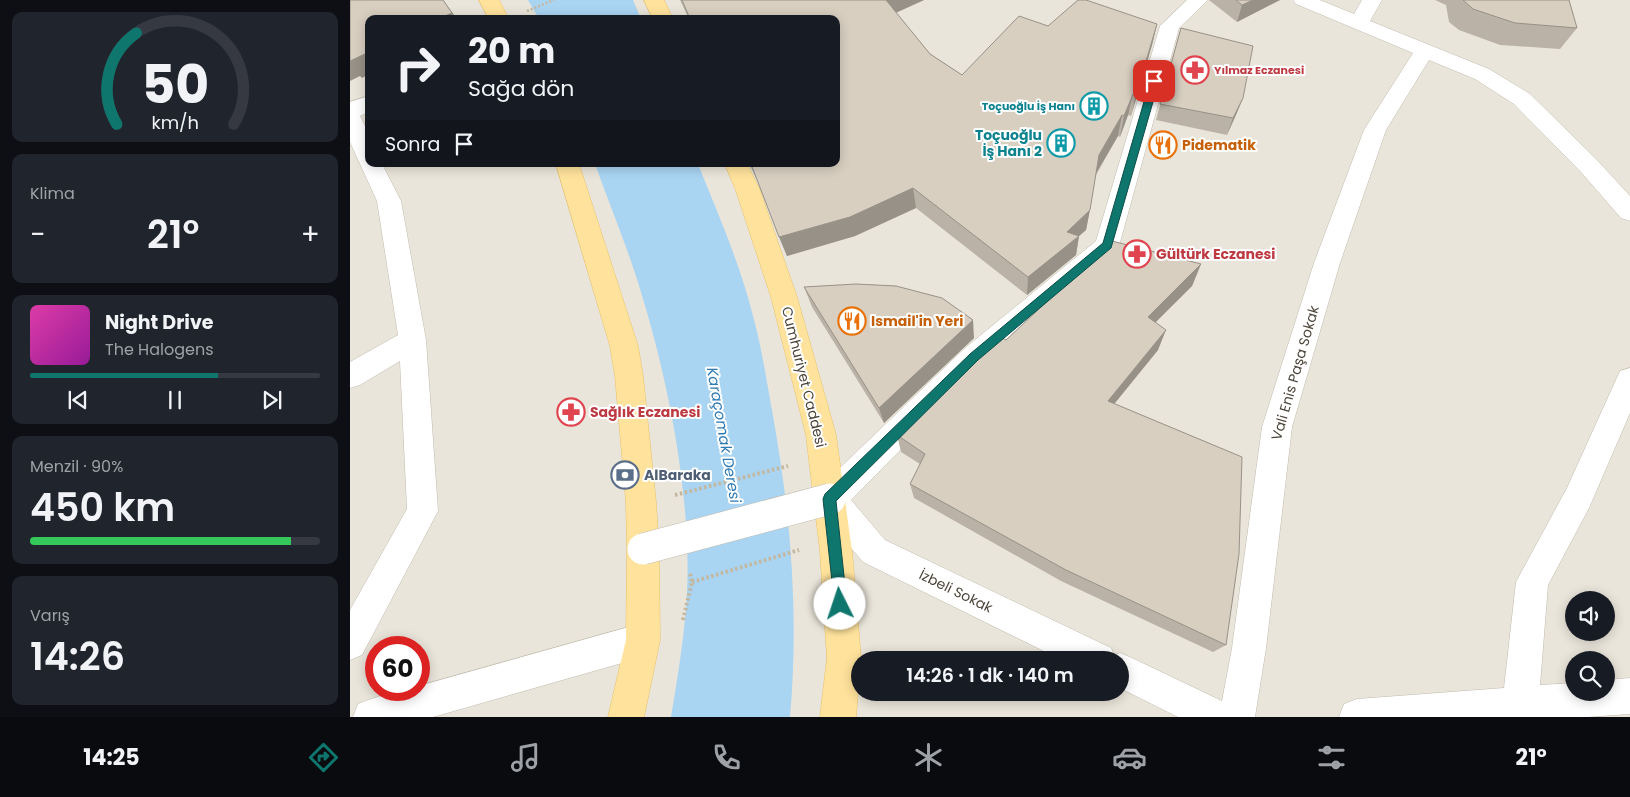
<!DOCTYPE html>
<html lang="tr">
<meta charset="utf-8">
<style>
body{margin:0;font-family:Poppins,sans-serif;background:#20242c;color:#f1f3f6;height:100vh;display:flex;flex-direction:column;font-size:19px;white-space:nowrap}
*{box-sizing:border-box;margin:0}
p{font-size:16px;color:#9ea1a6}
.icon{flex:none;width:28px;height:28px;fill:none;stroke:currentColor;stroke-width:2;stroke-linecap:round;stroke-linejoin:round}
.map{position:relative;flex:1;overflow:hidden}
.side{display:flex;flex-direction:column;gap:12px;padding:12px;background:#0d0f14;width:350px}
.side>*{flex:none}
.banner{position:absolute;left:15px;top:15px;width:475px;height:152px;border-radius:10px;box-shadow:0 2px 12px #0003;background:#171b24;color:#f1f3f6;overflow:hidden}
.buttons{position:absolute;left:1215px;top:591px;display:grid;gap:10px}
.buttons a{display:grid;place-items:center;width:50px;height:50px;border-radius:50%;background:#171b24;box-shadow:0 2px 12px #0003;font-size:25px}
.speed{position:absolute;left:15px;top:636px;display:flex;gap:10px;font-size:25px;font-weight:700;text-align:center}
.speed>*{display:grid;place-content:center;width:65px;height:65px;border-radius:50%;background:#171b24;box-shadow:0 2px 12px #0003;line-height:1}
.speed .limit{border:8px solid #d22;background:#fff;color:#111}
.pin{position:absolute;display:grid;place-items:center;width:42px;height:42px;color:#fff;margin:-21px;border-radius:10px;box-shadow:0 2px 8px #0006}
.me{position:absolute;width:55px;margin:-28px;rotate:356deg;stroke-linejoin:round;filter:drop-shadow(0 0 4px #0008)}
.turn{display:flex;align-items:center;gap:18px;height:105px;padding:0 20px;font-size:22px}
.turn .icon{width:65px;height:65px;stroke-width:2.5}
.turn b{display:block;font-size:35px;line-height:42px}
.then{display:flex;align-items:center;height:48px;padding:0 20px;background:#0003;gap:10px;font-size:19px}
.big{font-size:38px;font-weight:600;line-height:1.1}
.side .tile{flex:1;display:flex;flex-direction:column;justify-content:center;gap:8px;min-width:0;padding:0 18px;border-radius:10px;background:#20242c}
.side .dial{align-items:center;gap:0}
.dial svg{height:130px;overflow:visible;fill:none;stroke:#363941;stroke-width:7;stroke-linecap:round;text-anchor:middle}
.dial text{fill:#f1f3f6;stroke:none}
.song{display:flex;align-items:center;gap:15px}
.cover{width:60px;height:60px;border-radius:8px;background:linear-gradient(135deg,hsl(320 70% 55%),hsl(300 70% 35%))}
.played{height:5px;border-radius:2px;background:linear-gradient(90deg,#0f766e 65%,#363941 65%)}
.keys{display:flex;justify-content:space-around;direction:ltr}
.heat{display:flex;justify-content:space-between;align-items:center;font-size:28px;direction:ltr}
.charge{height:8px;border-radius:4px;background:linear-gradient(90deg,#34c759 90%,#363941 0)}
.trip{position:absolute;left:501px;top:651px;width:278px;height:50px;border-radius:25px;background:#171b24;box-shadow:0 2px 12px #0003;font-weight:600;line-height:50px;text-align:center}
.tabs{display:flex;height:80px;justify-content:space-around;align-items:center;background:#090b0e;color:#9ea1a6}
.tabs .icon{width:35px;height:35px}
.tabs .on{color:#0f766e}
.tabs b{font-size:22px;color:#f1f3f6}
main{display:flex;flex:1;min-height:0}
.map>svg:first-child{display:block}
.residential{fill:#eae5da;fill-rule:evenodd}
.water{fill:#a9d4f2}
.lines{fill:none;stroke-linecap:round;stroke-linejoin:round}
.street-casing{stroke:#c2bbae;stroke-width:1}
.primary-casing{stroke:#e6c16a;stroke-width:1}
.path-far1{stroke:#c4b79f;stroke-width:2.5;stroke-dasharray:2 2;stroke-linecap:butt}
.path{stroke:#c4b79f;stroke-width:4;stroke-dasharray:2.5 2.5;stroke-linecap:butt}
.street{fill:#fff;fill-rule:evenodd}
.primary{fill:#ffe39c;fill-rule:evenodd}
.street-bridge-casing{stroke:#c2bbae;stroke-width:32;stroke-linecap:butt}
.street-bridge{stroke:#fff;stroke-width:31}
.wall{fill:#bab2a6}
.shaded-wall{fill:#979187}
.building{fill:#d8cfc1;stroke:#979187}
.route{fill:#0f766e;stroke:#0a4d48}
.labels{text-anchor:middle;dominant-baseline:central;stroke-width:4;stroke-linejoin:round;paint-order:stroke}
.far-health-label{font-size:11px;font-weight:bold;fill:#be3a42;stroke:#fff;text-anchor:start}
.far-culture-label{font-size:11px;font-weight:bold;fill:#0d838f;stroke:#fff;text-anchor:end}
.culture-label{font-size:14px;font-weight:bold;fill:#0d838f;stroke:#fff;text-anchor:end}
.food-label{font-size:14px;font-weight:bold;fill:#c56008;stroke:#fff;text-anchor:start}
.health-label{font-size:14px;font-weight:bold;fill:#be3a42;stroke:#fff;text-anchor:start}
.street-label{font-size:14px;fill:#4b4439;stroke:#fff}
.service-label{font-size:14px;font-weight:bold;fill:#4e5e75;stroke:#fff;text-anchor:start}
.water-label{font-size:15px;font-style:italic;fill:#2e7ab2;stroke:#fff}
</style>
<main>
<section class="side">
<div class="tile dial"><svg viewBox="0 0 100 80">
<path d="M14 69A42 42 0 1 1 86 69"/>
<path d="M14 69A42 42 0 0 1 26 13" stroke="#0f766e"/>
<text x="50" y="56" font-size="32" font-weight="700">50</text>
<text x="50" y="72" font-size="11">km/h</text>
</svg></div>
<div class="tile"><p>Klima</p>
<div class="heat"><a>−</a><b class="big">21°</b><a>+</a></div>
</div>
<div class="tile">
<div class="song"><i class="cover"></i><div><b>Night Drive</b><p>The Halogens</p></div></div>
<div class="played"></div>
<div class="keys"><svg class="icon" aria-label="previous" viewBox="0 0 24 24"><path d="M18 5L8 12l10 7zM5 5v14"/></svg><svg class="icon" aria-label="pause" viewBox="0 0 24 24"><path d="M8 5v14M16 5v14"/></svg><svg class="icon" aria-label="next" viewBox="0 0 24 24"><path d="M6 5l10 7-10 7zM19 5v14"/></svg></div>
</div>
<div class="tile"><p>Menzil · 90%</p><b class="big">450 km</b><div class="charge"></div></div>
<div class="tile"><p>Varış</p><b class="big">14:26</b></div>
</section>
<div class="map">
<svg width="1280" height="717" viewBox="0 0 1280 717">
<rect width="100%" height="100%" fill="#f6f3ec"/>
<path class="residential" d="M0,0H1280V717H0ZM19,19H486V164H19ZM1224,600H1256V632H1224ZM26,648H69V690H26ZM510,660H770V692H510ZM1224,660H1256V692H1224Z"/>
<path class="water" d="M178,0H283L291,19H189Z
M245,164H348C368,214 390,264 403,316C412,349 417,383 423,416C441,517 449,614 440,717H321C327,681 333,645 336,609C344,513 321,391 293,299C280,253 261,209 245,164Z"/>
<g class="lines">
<g class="street-casing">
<path id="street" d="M837,0H858L829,28L769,246L766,253L634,365L501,500L535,540L761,648L764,655L770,653L782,658L872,701L882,648L912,427L964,263L1014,130L1063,53L946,4L943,0H970L1004,14L1012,0H1032L1020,21L1139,69L1180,94L1247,160L1280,196V221L1271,218L1231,172L1164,104L1125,79L1079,60L1036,130L990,263L942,427L916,648L905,717H828L770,688V660H712L513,562L469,510L465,499L469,488L614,349L746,241L810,26Z
M19,96V112L10,116L19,134V164H32L51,201L76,340L88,511L12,655L0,660V610L57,509L50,361L10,385L0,388V362L48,335L27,201L0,142V102Z
M1280,368V413L1239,508L1198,585L1190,685L1224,683V692H1256V680L1280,678V714L1237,717H989L994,704L1007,699L1154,688L1166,582L1217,488L1270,371Z
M293,623L305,628L310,640L305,652L293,657L83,717H3L8,704C28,696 48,690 69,690V686Z"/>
</g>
<g class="primary-casing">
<path id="primary" d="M129,0H149L159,19H139Z
M294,0H314L323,19H303Z
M206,164H229L288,346L293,376L306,502L309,549L310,640L294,717H258L276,640L277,549L276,502L265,376L260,346Z
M375,164H397L409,188L447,297L486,435L502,551L511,658L506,717H470L477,658L470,551L456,435L421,297L385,188Z"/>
</g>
<path class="path-far1" d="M177,11L204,0"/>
<path class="path" d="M325,495L438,466
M342,582L449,550
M333,620L342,582L340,573"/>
<use href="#street" class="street"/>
<use href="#primary" class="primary"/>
<g class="street-bridge-casing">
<path id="street-bridge" d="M293,549L480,499"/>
</g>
<use href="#street-bridge" class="street-bridge"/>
</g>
<path class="wall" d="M330,0H574L546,13L580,54L612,75L698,26L807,24L802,45L781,116L778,115L770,137L768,136L746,175L736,230L729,236L726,255L677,295L566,208L505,236L437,256L409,184L399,164H486V19H339Z
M859,0H930L887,22Z
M1085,0H1219L1227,28L1210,49L1150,45L1109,30L1099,22L1096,5Z
M831,28L893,98L877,135L806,120Z
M851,264L842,286L805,322L808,350L764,404L876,645L863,652L711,581L564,498L560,484L570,464L551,452L547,435L656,340L701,298L702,291Z
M454,287L624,338L534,423L462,307Z"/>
<path class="shaded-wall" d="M93,0L107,19H88Z
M533,0H574L536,17Z
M903,0H930L887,22L892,5Z
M807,24L802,45L781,116L786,95Z
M19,52V74L12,78L10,76L0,81V61Z
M783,94L778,115L770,137L774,116Z
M893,98L886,115L877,135L883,118Z
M772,115L768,136L745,175L749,155Z
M563,188L566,208L505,236L437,256L429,237Z
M740,210L736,230L729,236L726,255L677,295L678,277L717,232Z
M851,264L842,286L791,337L798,317Z
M623,320L624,338L534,423L529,408Z
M816,330L808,350L752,419L758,401Z"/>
<path class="building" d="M0,0H93L102,13L88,19H19V52L0,61Z
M332,0H536L580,54L612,75L669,16L698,26L728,0H736L807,24L786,95L783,94L774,116L772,115L749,155L740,210L717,232L729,236L678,277L563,188L500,217L429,237L401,164H486V19H340Z
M886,0H903L892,5Z
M1113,0H1219L1227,28L1165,23L1123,9Z
M831,28L903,46L893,98L883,118L810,104Z
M762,241L851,264L798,317L816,330L758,401L892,457L889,554L876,645L716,570L560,484L575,454L547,435L635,347L649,336L656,340L705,294L702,291Z
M506,284L546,286L592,298L623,320L529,408L454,287Z"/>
<path class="route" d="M804,78L809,81L761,248L628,360L486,501L497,604L495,609L490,611L485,609L473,499L475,494L620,354L753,243L800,81Z"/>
<defs>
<g id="pharmacy-ring" transform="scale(1.4375)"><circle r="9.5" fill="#fff" stroke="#e0444e" stroke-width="1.5"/><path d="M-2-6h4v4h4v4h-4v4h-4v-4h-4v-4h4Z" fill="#e0444e"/></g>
<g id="building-ring" transform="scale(1.4375)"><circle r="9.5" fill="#fff" stroke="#0f9aa8" stroke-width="1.5"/><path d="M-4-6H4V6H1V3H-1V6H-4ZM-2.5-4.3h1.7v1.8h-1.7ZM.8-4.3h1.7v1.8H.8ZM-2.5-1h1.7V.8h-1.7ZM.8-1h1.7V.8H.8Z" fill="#0f9aa8"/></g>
<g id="restaurant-ring" transform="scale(1.4375)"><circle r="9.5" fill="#fff" stroke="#e8710a" stroke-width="1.5"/><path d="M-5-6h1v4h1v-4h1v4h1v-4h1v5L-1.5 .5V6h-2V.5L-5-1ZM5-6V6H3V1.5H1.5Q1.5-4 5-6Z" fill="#e8710a"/></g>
<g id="bank-ring" transform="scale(1.4375)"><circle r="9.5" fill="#fff" stroke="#5c6f8a" stroke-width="1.5"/><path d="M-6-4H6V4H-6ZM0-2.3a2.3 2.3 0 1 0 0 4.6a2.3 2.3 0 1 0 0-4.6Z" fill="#5c6f8a"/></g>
</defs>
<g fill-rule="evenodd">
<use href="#pharmacy-ring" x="845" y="70"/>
<use href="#building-ring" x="744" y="106"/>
<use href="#building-ring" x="711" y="143"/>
<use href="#restaurant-ring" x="813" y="145"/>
<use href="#pharmacy-ring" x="787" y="254"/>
<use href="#restaurant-ring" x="502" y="321"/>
<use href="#pharmacy-ring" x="221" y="412"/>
<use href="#bank-ring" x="275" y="475"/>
</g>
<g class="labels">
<g class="far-health-label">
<text x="864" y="70">Yılmaz Eczanesi</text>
</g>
<g class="far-culture-label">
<text x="725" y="106">Toçuoğlu İş Hanı</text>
</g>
<g class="culture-label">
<text x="692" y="135">Toçuoğlu<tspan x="692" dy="16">İş Hanı 2</tspan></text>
</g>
<g class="food-label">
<text x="832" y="145">Pidematik</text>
<text x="521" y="321">Ismail'in Yeri</text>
</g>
<g class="health-label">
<text x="806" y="254">Gültürk Eczanesi</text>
<text x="240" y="412">Sağlık Eczanesi</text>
</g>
<g class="street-label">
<text transform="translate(945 373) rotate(-74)">Vali Enis Paşa Sokak</text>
<text transform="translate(454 377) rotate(76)">Cumhuriyet Caddesi</text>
<text transform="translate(606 591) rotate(26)">İzbeli Sokak</text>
</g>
<g class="service-label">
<text x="294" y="475">AlBaraka</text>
</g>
<g class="water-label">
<text transform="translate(374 435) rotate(80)">Karaçomak Deresi</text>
</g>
</g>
</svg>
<div class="buttons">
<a><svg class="icon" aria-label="sound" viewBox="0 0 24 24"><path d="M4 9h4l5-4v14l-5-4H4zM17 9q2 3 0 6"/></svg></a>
<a><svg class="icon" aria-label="search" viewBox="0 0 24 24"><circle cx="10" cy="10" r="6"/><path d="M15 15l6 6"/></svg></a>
</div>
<div class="speed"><div class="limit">60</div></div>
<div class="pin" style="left:804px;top:81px;background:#d93025"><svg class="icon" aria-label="arrive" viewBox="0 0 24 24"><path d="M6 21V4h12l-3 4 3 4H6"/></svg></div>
<svg class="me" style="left:490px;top:604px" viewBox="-20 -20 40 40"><circle r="19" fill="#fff"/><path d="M0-13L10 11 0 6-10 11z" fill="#0f766e"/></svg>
<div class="trip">14:26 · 1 dk · 140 m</div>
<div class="banner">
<div class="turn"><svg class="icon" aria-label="right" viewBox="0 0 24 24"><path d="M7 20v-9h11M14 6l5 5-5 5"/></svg><div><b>20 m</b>Sağa dön</div></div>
<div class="then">Sonra<svg class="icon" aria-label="arrive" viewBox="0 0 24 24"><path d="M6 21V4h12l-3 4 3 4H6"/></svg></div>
</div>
</div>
</main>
<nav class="tabs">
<b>14:25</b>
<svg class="icon on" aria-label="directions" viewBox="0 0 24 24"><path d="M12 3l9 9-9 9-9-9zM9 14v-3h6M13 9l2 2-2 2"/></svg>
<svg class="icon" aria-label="music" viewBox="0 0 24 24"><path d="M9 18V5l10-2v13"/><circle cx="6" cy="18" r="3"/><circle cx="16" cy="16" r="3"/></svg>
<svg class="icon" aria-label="phone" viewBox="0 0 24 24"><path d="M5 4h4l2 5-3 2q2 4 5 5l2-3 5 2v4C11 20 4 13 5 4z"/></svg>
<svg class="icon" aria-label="climate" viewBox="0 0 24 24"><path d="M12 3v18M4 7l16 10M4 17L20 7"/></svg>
<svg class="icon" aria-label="car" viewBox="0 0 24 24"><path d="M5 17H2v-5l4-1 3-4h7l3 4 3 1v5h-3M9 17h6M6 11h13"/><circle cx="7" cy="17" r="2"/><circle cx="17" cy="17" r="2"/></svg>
<svg class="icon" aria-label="filters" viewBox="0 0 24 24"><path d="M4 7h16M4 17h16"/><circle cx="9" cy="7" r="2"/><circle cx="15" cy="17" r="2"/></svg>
<b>21°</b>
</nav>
